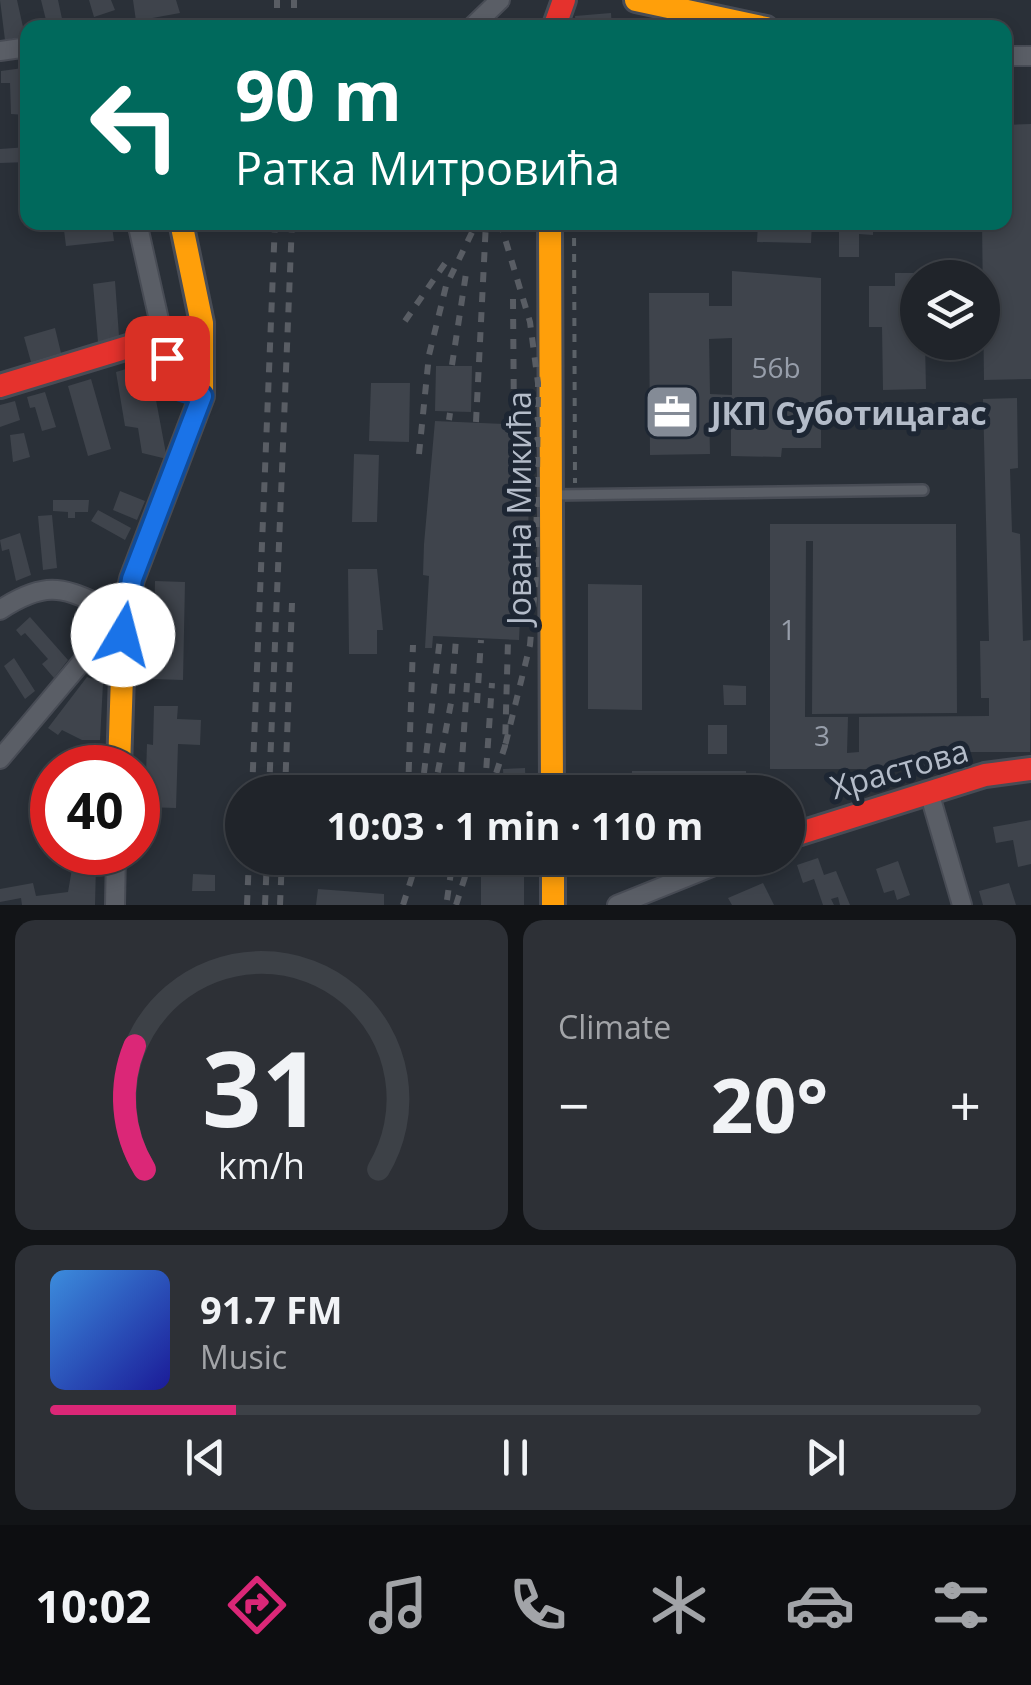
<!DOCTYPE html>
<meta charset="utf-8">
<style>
body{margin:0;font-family:"Open Sans",sans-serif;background:#2d3036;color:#f1f3f6;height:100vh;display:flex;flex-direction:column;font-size:38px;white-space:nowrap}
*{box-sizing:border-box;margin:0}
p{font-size:32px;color:#a2a4a8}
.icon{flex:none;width:55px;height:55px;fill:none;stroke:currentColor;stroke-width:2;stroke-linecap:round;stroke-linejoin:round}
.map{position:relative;height:905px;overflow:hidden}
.drawer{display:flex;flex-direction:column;gap:15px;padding:15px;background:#121417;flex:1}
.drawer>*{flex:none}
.banner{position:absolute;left:20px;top:20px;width:992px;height:210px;border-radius:20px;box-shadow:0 5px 15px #0003,0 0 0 2px #3d4147;background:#00695c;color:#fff;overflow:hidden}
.buttons{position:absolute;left:900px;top:260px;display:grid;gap:20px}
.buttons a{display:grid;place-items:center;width:100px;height:100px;border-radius:50%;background:#20242a;box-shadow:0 5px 15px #0003,0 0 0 2px #3d4147;font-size:50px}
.speed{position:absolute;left:30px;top:745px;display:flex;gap:20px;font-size:50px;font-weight:700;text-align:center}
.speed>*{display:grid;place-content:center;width:130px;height:130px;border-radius:50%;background:#20242a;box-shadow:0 5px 15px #0003,0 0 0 2px #3d4147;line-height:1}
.speed .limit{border:15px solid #d22;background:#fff;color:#111}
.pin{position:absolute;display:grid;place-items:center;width:85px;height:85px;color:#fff;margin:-42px;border-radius:20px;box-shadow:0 5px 15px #0006}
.me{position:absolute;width:110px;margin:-55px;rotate:8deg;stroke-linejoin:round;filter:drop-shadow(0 0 8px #0008)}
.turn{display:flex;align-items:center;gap:35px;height:210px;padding:0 50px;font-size:45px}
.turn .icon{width:130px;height:130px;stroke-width:2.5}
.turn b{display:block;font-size:70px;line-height:85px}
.big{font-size:75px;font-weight:700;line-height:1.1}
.drawer .widget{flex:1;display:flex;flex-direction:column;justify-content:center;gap:15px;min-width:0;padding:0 35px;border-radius:20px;background:#2d3036}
.drawer .dial{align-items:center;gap:0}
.dial svg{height:260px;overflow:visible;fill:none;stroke:#3d4147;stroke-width:7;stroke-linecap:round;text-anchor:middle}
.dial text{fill:#f1f3f6;stroke:none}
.song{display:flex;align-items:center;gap:30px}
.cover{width:120px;height:120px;border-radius:15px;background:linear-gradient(135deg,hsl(210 70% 55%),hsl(240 70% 35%))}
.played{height:10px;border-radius:5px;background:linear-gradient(90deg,#db2777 20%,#3d4147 20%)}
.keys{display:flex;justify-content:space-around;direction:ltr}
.heat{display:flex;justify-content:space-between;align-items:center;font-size:55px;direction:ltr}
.drawer .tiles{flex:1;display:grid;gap:15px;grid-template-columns:1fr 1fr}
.widget:last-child{grid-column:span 2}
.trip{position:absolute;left:225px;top:775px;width:580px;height:100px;border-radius:50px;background:#20242a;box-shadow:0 5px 15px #0003,0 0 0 2px #3d4147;font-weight:700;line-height:100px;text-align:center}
.tabs{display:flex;height:160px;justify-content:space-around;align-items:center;background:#0d0e11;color:#a2a4a8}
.tabs .icon{width:70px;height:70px}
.tabs .current{color:#db2777}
.tabs b{font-size:45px;color:#f1f3f6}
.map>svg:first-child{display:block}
.building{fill:#3f444c;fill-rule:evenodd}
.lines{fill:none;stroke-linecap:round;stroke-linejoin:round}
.lane-casing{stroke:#484c55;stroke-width:14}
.street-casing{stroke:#484c55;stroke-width:22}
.slow-casing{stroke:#484c55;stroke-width:28}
.jam-casing{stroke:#484c55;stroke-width:28}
.path{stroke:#5c6268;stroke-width:4;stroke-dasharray:8 8;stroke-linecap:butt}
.lane{stroke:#5a5e66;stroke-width:9}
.street{stroke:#5a5e66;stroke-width:18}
.slow{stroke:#ff9f0a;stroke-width:22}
.jam{stroke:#e5322d;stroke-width:22}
.rail{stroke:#595d64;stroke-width:6;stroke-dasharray:10 10;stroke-linecap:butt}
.route-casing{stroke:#114b97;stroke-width:25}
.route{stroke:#1a73e8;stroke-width:18}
.labels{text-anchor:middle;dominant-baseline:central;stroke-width:10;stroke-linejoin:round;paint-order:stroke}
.number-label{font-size:28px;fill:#979eaa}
.poi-label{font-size:32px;font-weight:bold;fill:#b4bcc9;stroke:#1d2633;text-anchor:start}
.street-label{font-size:32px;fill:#b4bcc9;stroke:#1d2633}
</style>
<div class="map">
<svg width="1031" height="905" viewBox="0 0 1031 905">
<rect width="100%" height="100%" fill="#2a3038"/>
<path class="building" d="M0,0H17L25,36L5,40Z
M41,0H58L64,28H48Z
M89,0H111L115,10L94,17Z
M133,0H176L180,13L136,21Z
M611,13L612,28H576L575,16Z
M23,68L26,115L11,114L10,83H1V71Z
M1031,124V379L984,380L982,222H1005V125Z
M28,147V162L0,163V149Z
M758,222H812L811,243L757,242Z
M839,222H873V235L859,234V257H839Z
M112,226L114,241L66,246L64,230Z
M732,271L821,278V448H782L781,457L731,456V410L709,409L710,454L650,455L649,293H709V306H732ZM732,338V395L710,394L709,339Z
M895,273H924V278H918V342H925L926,389L883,390L882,327H869V286H895Z
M115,281L119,336L98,342L93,284Z
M55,328L61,353L31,362L24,337Z
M150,362L153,384L167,459L142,453L138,428L125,426L116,372Z
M436,366H472L471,412L435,411Z
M91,379L111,449L88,456L68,386Z
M371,383H410L409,442L369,441Z
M45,392L56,427L42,431L35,407L30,408L27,397Z
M1017,398L1018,468L1010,469L1012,532L1020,534L1023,641L1031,640L1030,752H928V769H770V524H956L957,713L812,714L813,541H806L805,717H848L847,753L859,752V717L989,716V698H981L980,641H989L983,399Z
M15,401L20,420L0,427V405Z
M435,421L529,425L528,594H521L519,640L433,636L432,648H425L429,576L423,575L424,544Z
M24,433L30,457L13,462L10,435Z
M354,454L379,455L377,522H352Z
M120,491L145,501L137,520L113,510Z
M53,500H89L88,512H75V518H68V512L53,511Z
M98,510L131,528L125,540L91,521Z
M52,515L57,568L43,570L38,516Z
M20,533L31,575L16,581L9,549L2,551L0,540Z
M348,569H377L383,630H377V654H349Z
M155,581L185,582L183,680L152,679L153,647L142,638L145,629L154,628Z
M588,584L642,585V710L588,709Z
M30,617L68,660L54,678L42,664L48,659L25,633L21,636L16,630Z
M14,658L35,691L25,699L4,666Z
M87,677L103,683L100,740H82L62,730L58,735L48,728Z
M723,685L746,686V705H724Z
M154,706H178L177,719L201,720L200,745L178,744L176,808L145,807L147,744L153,745Z
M708,725H727V754H708Z
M525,768L526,792H504L503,769Z
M632,771H746L747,785H754V792H631Z
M1031,820V864L1018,867L1013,840L996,843L993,827Z
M504,858H524V905H481V869H505Z
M818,858L824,875L836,871L850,905H840L838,897L831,899L834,905H823L814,879L803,883L797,865Z
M898,861L910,895L897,900L894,890L884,893L876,869Z
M73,863L96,864L95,905H22L21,898L0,902V889L33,883L36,896L68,892Z
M193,874L215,875V891H192Z
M763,883L774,905H732L728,898Z
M1009,883L1016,905H983L979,891Z
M318,889L384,894V905H316Z"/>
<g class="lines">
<g class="lane-casing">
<path id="lane" d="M554,495L923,490"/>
</g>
<g class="street-casing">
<path id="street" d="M471,28L500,0
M0,51L28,47
M1005,56H1031
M137,222L172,378L180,389L202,396
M0,610C55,574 68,593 124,614
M0,759L95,646L106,637L123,635
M929,792L962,905
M115,905L116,852
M617,905L734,858"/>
</g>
<g class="slow-casing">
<path id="slow" d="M636,0L766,28
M550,222L552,792
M119,768L124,614L132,579L202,396V323L181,222
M553,858V905"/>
</g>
<g class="jam-casing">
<path id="jam" d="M554,28L564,0
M0,386L161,337
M788,837L985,775L1031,769"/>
</g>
<path class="path" d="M574,222L575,483"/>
<use href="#lane" class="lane"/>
<use href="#street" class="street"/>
<use href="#slow" class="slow"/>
<use href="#jam" class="jam"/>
<path class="rail" d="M277,28V0
M294,28V0
M500,222L530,322L538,383L536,576L530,645L505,746
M513,299L514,424
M405,321L448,259
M452,365L467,267
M449,420L450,413
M476,422L486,222
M419,454L429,355L446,286L477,222
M477,703L481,640
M424,773L440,638
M485,788L492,683
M252,792L275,222
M269,792L292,222
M285,792L292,603
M408,792L413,645
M434,792L451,703L456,639
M460,792L467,683
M490,792L505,746L508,641
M447,900L453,858
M247,905L249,858
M265,905L267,858
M280,905L282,858
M403,905L418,858
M456,905L471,858"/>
</g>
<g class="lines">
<g class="route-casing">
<path id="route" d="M123,635L132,579L202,396L180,389L167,358"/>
</g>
<use href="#route" class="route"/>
</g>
<defs>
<g id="office-square" transform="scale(2.875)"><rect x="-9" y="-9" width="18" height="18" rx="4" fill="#848b96" stroke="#1d2633"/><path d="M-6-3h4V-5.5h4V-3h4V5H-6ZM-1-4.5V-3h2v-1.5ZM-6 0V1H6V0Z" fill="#fff"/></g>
</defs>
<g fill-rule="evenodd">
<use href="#office-square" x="672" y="412"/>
</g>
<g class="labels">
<g class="number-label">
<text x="776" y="367">56b</text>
<text x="788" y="629">1</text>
<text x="822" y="735">3</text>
</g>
<g class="poi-label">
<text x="711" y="412">ЈКП Суботицагас</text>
</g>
<g class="street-label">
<text transform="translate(518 508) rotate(-90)">Јована Микића</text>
<text transform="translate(899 768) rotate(-16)">Храстова</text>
</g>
</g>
</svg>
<div class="buttons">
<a><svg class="icon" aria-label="layers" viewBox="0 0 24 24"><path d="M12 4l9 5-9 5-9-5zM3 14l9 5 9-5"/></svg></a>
</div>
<div class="speed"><div class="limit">40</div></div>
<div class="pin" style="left:167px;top:358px;background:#d93025"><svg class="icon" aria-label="arrive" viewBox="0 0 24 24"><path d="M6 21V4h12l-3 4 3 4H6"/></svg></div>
<svg class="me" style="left:123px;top:635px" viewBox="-20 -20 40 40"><circle r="19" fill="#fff"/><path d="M0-13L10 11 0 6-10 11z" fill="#1a73e8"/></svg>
<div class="trip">10:03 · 1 min · 110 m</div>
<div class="banner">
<div class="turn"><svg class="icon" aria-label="left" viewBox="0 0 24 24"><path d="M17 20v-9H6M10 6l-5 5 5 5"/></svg><div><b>90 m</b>Ратка Митровића</div></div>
</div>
</div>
<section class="drawer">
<div class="tiles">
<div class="widget dial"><svg viewBox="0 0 100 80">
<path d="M14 69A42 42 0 1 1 86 69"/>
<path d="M14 69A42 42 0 0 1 11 31" stroke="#db2777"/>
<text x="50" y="56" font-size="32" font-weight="700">31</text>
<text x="50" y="72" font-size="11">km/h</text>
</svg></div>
<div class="widget"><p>Climate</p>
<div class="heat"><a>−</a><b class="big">20°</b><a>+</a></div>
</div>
<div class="widget">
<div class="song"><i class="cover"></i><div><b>91.7 FM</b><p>Music</p></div></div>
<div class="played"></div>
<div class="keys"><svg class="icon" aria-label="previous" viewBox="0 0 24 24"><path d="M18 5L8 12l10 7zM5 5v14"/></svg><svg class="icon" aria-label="pause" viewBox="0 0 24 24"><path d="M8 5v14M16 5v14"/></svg><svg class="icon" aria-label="next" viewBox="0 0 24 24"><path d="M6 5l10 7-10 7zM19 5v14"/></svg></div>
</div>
</div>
</section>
<nav class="tabs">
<b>10:02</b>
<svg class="icon current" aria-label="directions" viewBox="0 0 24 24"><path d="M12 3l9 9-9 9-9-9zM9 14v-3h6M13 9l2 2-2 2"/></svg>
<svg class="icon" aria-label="music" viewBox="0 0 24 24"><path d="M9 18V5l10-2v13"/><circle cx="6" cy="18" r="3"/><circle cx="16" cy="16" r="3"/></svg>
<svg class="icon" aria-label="phone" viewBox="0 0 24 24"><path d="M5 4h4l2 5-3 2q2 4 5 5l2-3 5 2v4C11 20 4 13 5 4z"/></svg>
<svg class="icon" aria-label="climate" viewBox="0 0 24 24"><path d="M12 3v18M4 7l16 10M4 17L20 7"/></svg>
<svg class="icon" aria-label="car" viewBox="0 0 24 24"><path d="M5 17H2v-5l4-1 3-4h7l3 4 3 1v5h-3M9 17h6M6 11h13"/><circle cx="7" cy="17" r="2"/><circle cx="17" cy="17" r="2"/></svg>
<svg class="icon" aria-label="filters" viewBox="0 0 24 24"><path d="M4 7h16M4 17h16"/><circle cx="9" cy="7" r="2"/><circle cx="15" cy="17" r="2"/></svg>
</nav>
